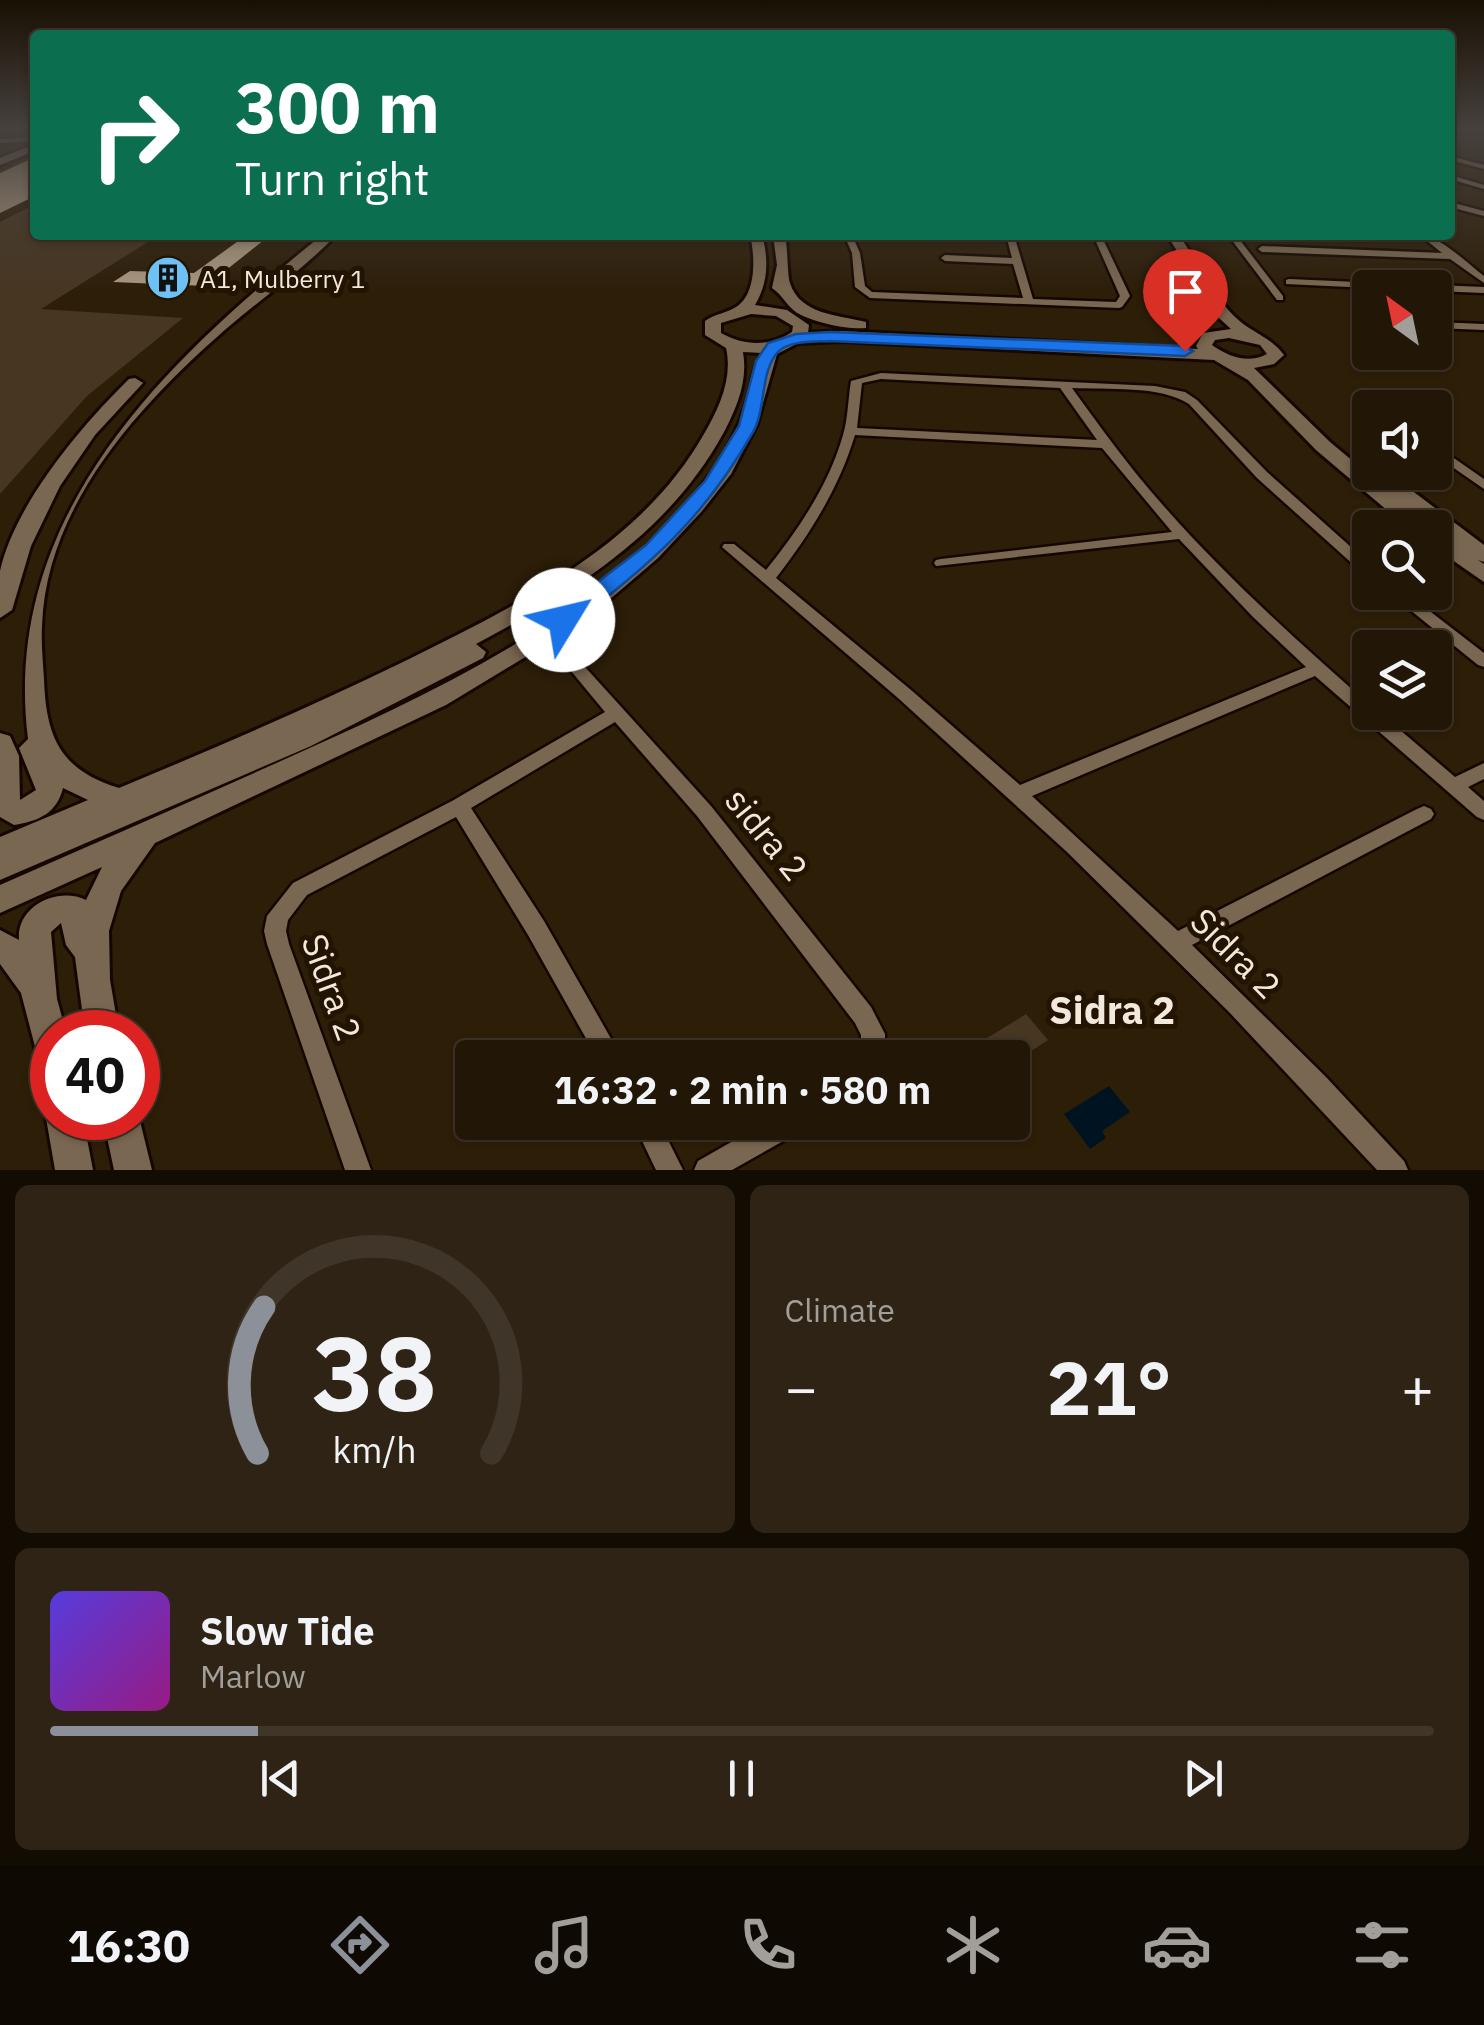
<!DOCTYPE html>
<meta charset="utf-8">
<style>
body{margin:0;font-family:"IBM Plex Sans",sans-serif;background:#2e2314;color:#f1f3f6;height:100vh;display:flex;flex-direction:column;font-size:38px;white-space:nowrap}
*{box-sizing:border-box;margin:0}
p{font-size:32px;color:#a29f9b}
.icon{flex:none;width:55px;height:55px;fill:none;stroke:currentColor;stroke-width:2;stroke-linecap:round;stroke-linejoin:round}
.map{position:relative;height:1170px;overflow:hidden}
.sheet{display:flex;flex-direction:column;gap:15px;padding:15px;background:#130c03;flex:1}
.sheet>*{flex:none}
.hud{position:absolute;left:30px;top:30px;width:1425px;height:210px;border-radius:10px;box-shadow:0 2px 8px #0004,0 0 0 2px #3f3528;background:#0b6e4f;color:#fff;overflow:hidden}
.needle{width:65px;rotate:327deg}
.buttons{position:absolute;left:1352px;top:270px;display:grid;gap:20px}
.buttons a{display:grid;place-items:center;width:100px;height:100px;border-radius:10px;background:#221606;box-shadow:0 2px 8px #0004,0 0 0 2px #3f3528;font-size:50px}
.speed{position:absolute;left:30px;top:1010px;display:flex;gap:20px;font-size:50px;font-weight:700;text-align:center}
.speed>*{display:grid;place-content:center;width:130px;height:130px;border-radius:50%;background:#221606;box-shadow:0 2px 8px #0004,0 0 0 2px #3f3528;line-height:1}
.speed .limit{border:15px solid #d22;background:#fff;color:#111}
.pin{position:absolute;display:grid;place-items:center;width:85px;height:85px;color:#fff;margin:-102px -42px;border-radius:50% 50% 50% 0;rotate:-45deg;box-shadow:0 0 10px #0007}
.pin .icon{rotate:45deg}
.me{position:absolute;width:110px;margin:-55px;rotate:54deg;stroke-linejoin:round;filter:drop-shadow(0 0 8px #0008)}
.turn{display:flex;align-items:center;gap:35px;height:210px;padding:0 40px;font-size:45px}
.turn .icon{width:130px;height:130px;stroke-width:2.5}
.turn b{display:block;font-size:70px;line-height:85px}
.big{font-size:75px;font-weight:700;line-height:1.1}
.sheet .widget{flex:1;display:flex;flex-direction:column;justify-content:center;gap:15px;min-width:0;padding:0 35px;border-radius:15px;background:#2e2314}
.sheet .dial{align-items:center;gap:0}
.dial svg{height:260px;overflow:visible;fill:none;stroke:#3f3528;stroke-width:7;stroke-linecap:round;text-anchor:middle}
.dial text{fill:#f1f3f6;stroke:none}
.song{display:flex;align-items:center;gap:30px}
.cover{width:120px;height:120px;border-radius:15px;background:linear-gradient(135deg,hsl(250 70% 55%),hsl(310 70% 35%))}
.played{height:10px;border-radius:5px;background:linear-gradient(90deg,#8c9099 15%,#3f3528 15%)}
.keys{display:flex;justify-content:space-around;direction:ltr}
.heat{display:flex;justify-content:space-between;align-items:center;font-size:55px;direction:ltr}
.sheet .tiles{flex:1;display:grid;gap:15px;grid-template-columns:1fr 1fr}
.widget:last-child{grid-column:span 2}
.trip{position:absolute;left:455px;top:1040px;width:575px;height:100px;border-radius:10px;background:#221606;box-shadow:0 2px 8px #0004,0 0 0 2px #3f3528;font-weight:700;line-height:100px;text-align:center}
.dock{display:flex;height:160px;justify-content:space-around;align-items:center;background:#0e0902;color:#a29f9b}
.dock .icon{width:70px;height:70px}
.dock .active{color:#8c9099}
.dock b{font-size:45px;color:#f1f3f6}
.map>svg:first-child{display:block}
.green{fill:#473621}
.water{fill:#001321}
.building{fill:#ab9880}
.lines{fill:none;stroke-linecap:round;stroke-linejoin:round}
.street-casing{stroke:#150700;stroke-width:5}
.secondary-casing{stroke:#150700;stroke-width:6}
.street{fill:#7a6751;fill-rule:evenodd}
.secondary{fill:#7a6751;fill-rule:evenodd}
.route{fill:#1a73e8;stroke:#114b97;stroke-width:2.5}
.labels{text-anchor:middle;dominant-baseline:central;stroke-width:10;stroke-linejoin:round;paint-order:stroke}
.far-poi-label{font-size:25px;fill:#f2e8db;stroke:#231401;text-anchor:start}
.near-street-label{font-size:35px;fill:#f2e8db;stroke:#231401}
.near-neighbourhood-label{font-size:38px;font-weight:bold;fill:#f2e8db;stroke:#231401}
</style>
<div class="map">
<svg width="1484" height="1170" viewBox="0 0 1484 1170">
<rect width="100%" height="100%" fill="#2d1e08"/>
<path class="green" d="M35,204V235H159L41,309L183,318L87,396L0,494V222Z
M1026,1014L1048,1040L1013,1063L1012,1058L990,1057L979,1043Z"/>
<path class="water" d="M1109,1086L1130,1112L1102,1131L1106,1138L1090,1149L1064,1114Z"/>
<path class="building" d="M35,157V196L0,213V173Z
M241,239L264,240L206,286L113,282L130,271L194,273Z"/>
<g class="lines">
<g class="street-casing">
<path id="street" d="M35,137V141L0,143V139Z
M1450,156L1484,165V169L1450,160Z
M1450,175L1484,185V189L1450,179Z
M1450,202L1484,211V216L1450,207Z
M844,235H852L860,253L865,286L872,292L1023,298L1013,264L945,261L941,258L945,255L1012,258L1006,235H1014L1033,299L1116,302L1120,296L1093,235H1101L1130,296L1122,307L1119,308L870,298L855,287L852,253Z
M1228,235H1236L1283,296V300H1277Z
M1420,235C1439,235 1468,264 1484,276V283L1450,259L1262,252L1258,249L1262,246L1442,253Z
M1289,279L1425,285L1429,288H1370L1286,284V280Z
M1435,285L1484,287V293L1435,291V288H1431Z
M1367,319L1370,320V326L1362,322Z
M1435,322L1484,324V330L1435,328Z
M881,373L1155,386L1185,392L1197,400L1267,472L1370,564V577L1365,575L1257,478L1189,404C1160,385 1107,390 1072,388C1101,428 1129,467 1161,503C1225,576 1297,641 1370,705V712H1379L1455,777L1484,763V779L1468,787L1484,801V820L1477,817L1315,676L1032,796L1178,931L1417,809L1424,806L1431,809L1434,814L1431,819L1192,945L1326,1077L1404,1161L1408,1170H1377L1229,1012L1067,852L898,698L722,547L724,544H734L766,570C798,530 829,485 843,435C848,418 848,399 851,381ZM881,379L1060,388L1097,440L857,428L862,383ZM855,435L1102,448L1172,532L941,559L936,560L934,563L936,566L1179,539L1253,617L1306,667L1020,785L911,690L776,578C810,534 839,488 855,435Z
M1435,445L1484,479V489L1435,455Z
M1388,592H1405L1484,653V667L1478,665Z
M579,665L585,667L711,806L871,1007L885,1034V1058H861V1035L855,1023L697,816L615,722L471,808L544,921L622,1058H597L528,935L456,817L307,895L288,920L286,931L289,944L371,1170H345L267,944L264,931L267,916L293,883L452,801L605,712L571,671L573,667Z
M633,1122H659L683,1170H656Z
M766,1122H804L801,1131L732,1170H694L698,1161Z"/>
</g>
<g class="secondary-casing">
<path id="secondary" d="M35,144V151L0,165V158Z
M322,235H336C304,269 262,298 226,329C140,404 46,505 42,626C41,643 43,662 44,679C46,737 60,770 119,788C215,748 311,707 405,661C517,605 640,547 704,434C719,408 733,378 726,348L705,335V321C714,314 727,313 736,307C757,294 755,255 750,235H762C769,260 768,283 755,305L787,310L809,325L808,333L841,331L1198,349L1196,346L1203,333L1231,329L1219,318L1167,235H1179C1197,261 1212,294 1234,316C1251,333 1270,336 1284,355L1274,364L1254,368L1330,442L1378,482L1380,477H1394L1484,545V562L1478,560L1484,564V582L1435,548V532L1444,535L1409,507L1431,528H1408L1316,450L1248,380L1214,360L841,341L798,343L777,354L757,424L731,474L702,511L658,558L609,600L557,638L446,705L155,843L121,891L109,931L110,980L119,1032H85L75,957L66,945L61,923L51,932L57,999L66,1032H52V1068L39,1062L21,993L0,964V930L19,940C16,906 58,886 86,900L102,867L0,913V885C88,846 176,808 263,769C420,699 611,616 713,471C726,452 737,432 744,410C751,391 752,371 762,353L743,352C748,381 737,407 724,432C669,533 575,591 476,644L486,652L483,658L311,746L0,880V837L88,800L63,788C57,813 39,821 14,825L0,817V733L10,736L19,756L20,800L36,790L19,748L28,739C0,513 169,359 322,235ZM751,314L776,316L793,326L792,332C770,347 744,346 721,333V323ZM1229,338L1260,345L1267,354C1248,364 1229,357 1212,345L1215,340Z
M773,235H785C788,248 787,274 790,283C800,315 839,315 866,322V328C849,330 817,323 801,315C788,309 783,295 772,288L777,265Z
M135,378L143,383L95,435L60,486L31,546L12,610L0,618C0,603 0,585 0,571C15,504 81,426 129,379Z
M52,1105V1118H83L93,1170H55L46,1118Z
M138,1113L152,1170H114L103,1118H138Z"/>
</g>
<use href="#street" class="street"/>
<use href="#secondary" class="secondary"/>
</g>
<linearGradient id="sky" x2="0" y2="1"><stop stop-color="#191004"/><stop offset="0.44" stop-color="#46413d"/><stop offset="1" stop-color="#46413d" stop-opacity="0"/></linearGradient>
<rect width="1484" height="292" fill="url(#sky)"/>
<path class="route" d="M830,332L1185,346L1193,351L1185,356L830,341C814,342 790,340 778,352C760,371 766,410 753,432C702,522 650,563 571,626H555L551,620L555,615L646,545L705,481L739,426L756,361L768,343L796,334Z"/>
<defs>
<g id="building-disc" transform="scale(2.25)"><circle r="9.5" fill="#6ec2f3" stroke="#231401"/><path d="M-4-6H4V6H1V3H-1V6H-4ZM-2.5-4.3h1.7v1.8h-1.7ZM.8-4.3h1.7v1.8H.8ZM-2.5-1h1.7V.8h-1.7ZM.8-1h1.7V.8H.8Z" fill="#111"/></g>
</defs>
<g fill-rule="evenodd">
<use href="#building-disc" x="168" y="278"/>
</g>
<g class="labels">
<g class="far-poi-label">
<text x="200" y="278">A1, Mulberry 1</text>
</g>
<g class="near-street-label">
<text transform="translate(767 834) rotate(51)">sidra 2</text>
<text transform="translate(1236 953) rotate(45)">Sidra 2</text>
<text transform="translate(332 987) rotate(70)">Sidra 2</text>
</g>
<g class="near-neighbourhood-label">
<text x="1112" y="1009">Sidra 2</text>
</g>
</g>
</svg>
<div class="buttons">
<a><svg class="needle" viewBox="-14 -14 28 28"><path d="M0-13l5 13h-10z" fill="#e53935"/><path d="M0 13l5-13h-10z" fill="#a29f9b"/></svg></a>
<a><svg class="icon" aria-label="sound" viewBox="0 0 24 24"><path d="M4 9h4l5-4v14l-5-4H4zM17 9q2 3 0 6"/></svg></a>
<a><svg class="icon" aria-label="search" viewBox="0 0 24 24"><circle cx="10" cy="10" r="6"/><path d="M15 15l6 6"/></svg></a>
<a><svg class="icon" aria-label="layers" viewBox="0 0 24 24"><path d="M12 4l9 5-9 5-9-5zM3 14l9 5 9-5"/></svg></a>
</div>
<div class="speed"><div class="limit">40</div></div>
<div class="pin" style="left:1185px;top:351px;background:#d93025"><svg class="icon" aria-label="arrive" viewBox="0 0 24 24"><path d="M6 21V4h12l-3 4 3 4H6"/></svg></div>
<svg class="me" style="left:563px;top:620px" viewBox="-20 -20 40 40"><circle r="19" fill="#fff"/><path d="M0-13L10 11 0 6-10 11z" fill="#1a73e8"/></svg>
<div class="trip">16:32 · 2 min · 580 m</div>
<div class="hud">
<div class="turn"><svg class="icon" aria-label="right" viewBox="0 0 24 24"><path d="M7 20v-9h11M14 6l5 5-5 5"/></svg><div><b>300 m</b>Turn right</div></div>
</div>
</div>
<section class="sheet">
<div class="tiles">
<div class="widget dial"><svg viewBox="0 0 100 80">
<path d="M14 69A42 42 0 1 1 86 69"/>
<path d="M14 69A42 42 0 0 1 16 24" stroke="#8c9099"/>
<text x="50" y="56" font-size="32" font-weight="700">38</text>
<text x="50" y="72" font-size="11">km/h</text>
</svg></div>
<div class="widget"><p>Climate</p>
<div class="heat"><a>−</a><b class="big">21°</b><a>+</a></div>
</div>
<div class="widget">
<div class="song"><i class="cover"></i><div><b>Slow Tide</b><p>Marlow</p></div></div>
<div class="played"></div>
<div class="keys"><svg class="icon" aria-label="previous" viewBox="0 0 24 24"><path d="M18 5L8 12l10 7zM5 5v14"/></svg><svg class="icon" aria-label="pause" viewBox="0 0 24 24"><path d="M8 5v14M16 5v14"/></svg><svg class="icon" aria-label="next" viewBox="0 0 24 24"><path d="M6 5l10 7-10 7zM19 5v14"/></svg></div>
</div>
</div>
</section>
<nav class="dock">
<b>16:30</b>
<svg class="icon active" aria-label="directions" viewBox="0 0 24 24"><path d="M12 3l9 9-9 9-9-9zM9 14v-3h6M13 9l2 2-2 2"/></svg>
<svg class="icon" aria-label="music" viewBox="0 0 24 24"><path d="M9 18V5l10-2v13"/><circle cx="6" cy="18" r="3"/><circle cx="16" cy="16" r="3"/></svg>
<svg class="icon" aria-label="phone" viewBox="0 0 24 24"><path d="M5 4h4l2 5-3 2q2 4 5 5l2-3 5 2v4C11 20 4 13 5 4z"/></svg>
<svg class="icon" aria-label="climate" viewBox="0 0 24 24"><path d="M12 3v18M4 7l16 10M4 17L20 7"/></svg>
<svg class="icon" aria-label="car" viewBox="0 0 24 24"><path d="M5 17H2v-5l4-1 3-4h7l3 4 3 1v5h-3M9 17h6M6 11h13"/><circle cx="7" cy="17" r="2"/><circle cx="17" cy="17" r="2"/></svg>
<svg class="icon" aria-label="filters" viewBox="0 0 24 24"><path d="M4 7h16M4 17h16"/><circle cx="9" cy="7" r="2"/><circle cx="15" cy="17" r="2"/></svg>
</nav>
